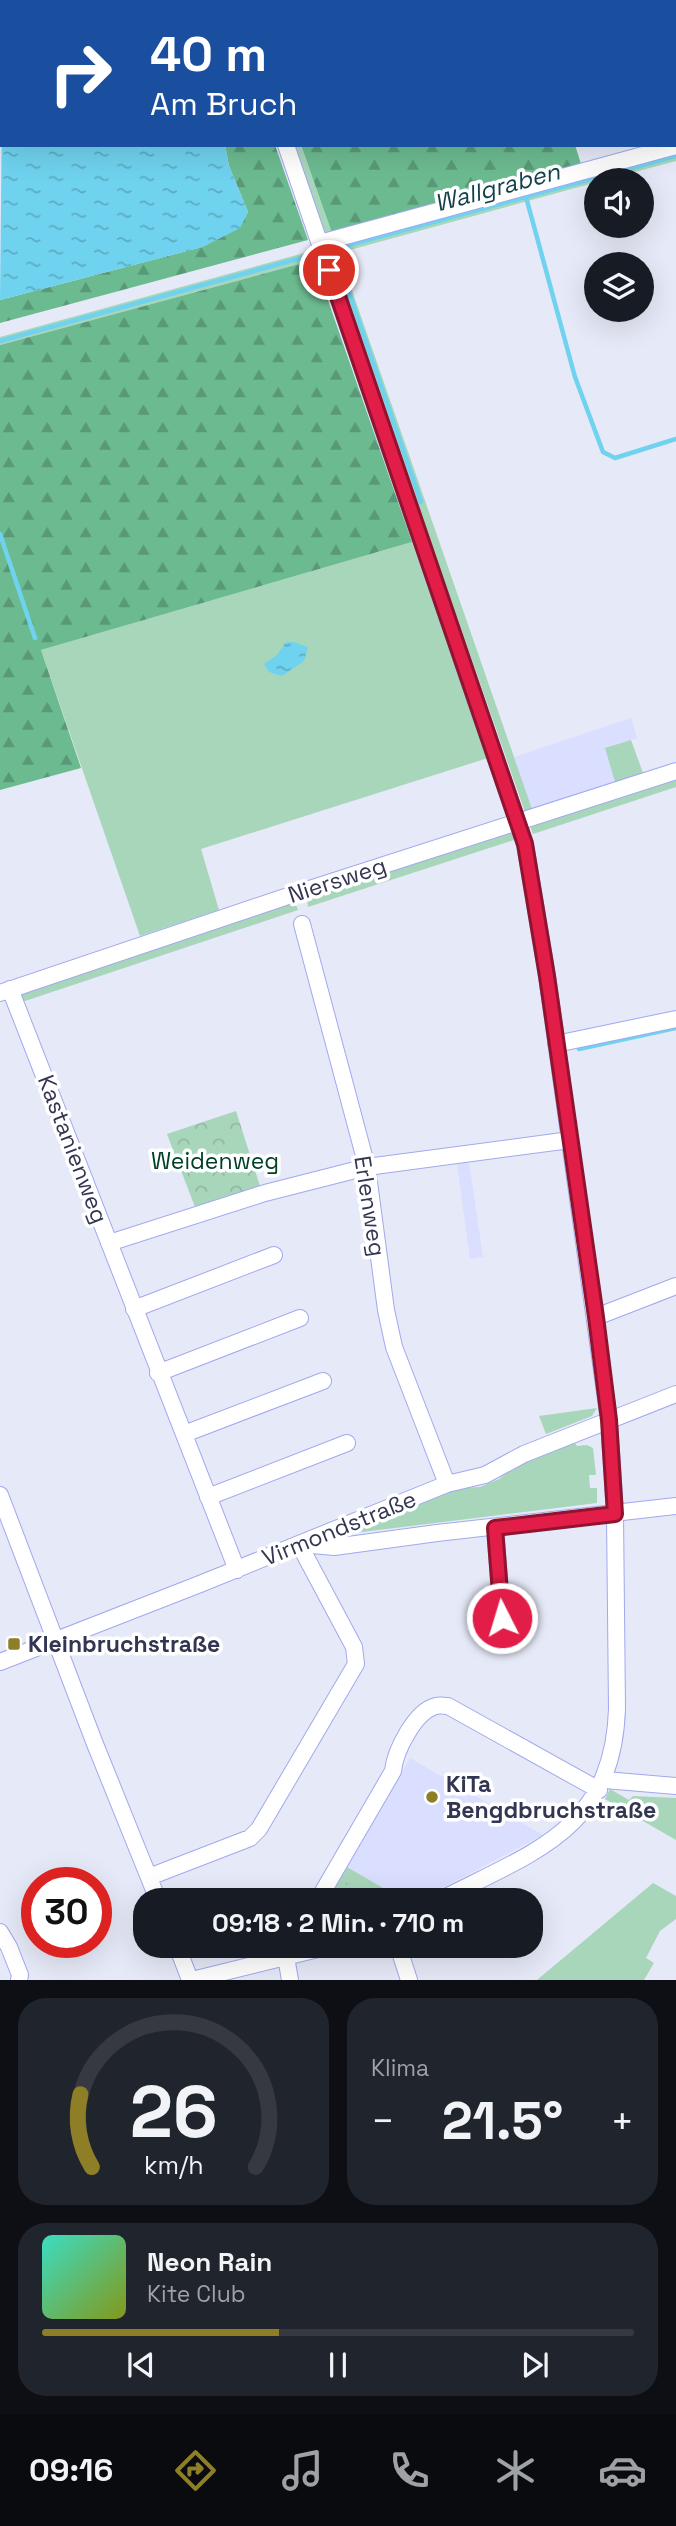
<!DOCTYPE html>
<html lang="de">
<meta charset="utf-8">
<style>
body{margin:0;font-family:"Space Grotesk",sans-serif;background:#20242c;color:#f1f3f6;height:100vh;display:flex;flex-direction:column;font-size:26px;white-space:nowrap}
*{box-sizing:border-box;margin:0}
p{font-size:23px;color:#9ea1a6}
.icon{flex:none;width:38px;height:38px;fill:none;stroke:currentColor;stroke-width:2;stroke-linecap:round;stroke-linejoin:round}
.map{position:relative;height:1980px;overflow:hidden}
.side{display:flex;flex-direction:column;gap:18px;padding:18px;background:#0d0f14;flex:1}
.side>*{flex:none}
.top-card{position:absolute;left:0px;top:0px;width:677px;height:147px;box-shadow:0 7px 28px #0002;background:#1a4fa0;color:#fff;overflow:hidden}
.buttons{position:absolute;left:584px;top:168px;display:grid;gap:14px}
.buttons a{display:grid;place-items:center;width:70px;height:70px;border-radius:50%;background:#171b24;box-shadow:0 7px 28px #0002;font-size:35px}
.speed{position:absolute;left:21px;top:1867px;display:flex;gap:14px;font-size:35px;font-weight:700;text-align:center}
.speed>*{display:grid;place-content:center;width:91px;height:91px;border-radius:50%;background:#171b24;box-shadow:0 7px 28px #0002;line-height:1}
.speed .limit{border:10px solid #d22;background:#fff;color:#111}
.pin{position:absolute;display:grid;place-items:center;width:60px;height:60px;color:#fff;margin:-30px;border:4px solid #fff;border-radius:50%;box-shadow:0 2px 7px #0007}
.me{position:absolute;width:77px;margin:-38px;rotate:355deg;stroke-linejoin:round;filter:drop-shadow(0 0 5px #0008)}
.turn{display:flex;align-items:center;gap:24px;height:147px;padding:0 35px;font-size:32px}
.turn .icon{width:91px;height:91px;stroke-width:2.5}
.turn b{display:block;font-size:49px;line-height:60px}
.big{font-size:52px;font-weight:600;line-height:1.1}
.side .card{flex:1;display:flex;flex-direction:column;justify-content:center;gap:10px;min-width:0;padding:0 24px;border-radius:28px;background:#20242c}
.side .dial{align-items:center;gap:0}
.dial svg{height:182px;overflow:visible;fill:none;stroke:#363941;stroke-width:7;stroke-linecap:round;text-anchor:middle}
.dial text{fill:#f1f3f6;stroke:none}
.song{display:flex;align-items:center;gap:21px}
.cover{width:84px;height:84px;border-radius:10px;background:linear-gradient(135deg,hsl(170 70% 55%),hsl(70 70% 35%))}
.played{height:7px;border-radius:4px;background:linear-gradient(90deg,#8e7e25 40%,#363941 40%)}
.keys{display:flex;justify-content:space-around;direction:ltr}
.heat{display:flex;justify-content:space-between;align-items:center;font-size:38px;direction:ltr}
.side .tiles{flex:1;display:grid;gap:18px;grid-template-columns:1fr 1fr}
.card:last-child{grid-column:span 2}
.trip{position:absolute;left:133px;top:1888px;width:410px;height:70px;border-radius:28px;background:#171b24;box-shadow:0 7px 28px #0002;font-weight:600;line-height:70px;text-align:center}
.tab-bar{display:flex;height:112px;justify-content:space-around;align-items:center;background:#090b0e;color:#9ea1a6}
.tab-bar .icon{width:49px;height:49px}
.tab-bar .current{color:#8e7e25}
.tab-bar b{font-size:32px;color:#f1f3f6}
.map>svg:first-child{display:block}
.built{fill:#dadfff}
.green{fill:#a8d6bb}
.forest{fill:url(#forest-firs)}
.park{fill:url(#park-crowns)}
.water{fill:url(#water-ripples)}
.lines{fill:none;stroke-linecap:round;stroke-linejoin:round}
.stream{stroke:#6fd2ee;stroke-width:4.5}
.street-casing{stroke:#a1a9ee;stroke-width:18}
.street{stroke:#fff;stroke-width:16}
.route-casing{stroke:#92132f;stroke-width:18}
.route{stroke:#e11d48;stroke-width:12}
.poi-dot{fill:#8e7e25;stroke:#fff;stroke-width:2.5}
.labels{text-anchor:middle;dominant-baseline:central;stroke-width:7;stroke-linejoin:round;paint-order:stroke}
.street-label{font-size:23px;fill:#333652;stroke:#fff}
.park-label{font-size:23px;fill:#004126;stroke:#fff}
.poi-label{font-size:23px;font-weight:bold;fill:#333652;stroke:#fff;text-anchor:start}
.water-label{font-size:24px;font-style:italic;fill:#113f4b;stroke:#fff}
</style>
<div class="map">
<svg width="676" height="1980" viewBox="0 0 676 1980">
<defs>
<pattern id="forest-firs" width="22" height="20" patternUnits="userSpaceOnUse" patternTransform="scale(1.75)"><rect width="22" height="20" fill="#6cbb90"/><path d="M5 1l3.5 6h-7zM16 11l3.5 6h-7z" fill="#599978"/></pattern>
<pattern id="park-crowns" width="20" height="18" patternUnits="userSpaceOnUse" patternTransform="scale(1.75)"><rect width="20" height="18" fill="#a8d6bb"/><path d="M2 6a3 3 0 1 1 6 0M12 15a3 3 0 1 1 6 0" fill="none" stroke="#91b8a3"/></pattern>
<pattern id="water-ripples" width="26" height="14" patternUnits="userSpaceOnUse" patternTransform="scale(1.75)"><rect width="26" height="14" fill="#6fd2ee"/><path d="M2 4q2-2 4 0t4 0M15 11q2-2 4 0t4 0" fill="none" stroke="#5cabc3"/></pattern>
</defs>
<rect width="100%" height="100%" fill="#e6e9f7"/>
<path class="built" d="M631,718L637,738L606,749L615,782L532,809L514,757Z
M469,1162L483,1257L470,1259L457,1164Z
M410,1758L543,1835L419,1900H404L347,1867Z"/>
<path class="green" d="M290,145H301L332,233L320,236Z
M676,152V161L605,180H597V182L339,253L532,809L525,812L328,247Z
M311,251L314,260L0,345V337Z
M412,542L488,758L201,849L219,910L140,936L41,650Z
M631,740L643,773L615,782L605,748Z
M676,779V787L533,834L530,826Z
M512,832L514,840L308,907L307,898Z
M295,902L298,910L22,1002V993Z
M597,1408L592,1416L546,1434L539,1416Z
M575,1443L577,1446L587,1445L593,1448L596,1475H589L590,1488H597V1503L338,1535L460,1488L480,1487L499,1479L514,1467Z
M610,1789L629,1800L633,1796L676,1798V1840L605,1799Z
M347,1867L404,1900H328Z
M653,1883L676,1896V1919L660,1931L646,1958L654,1963L644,1980H537Z"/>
<path class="forest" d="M225,145H275L308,240L0,323V300L202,247L239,228L248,212L229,166Z
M301,145H575L581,164L332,233Z
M314,260L412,542L41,650L81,768L0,790V345Z"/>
<path class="park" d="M236,1111L260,1186L195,1207L167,1134Z
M356,1875L392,1897L390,1900H347L345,1885L349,1878Z"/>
<path class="water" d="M2,108V145H225L229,166L248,212L240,228L202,247L0,300Z
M286,642H293L308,647L304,661L282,676L269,672L264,664L277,655Z"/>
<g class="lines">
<path class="stream" d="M526,197L575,377L603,452L615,458L676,439
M334,249L421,502
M327,251L676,156
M0,341L308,256
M0,534L35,638
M579,1049L676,1028"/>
<g class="street-casing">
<path id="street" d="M237,0L238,2
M286,145L525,844L547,976L609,1421L615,1514L617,1709C613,1830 533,1852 440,1900
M320,243L676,146
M302,924L367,1167L386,1310L394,1347L447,1484
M10,989L237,1570
M0,993L300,892L676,771
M556,1044L676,1019
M109,1243L265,1193L367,1167L570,1140
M134,1309L274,1255
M596,1317L676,1286
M158,1373L300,1318
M184,1434L323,1381
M0,1495L95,1744L158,1900
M208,1497L347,1443
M495,1528L502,1618
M302,1544L334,1547L437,1533L676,1506
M0,1662L200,1584L447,1484L485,1475L524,1454L676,1394
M605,1780L676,1786
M149,1877L250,1838L259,1829L356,1664L354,1647L299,1544
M318,1900L393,1771C395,1751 415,1711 436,1706C440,1705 444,1706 448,1706L599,1790
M0,1932L9,1947L20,1975L19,1980
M177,1946L190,1980
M398,1946L409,1980
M192,1980L330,1946
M290,1980L286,1957L290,1949"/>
</g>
<use href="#street" class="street"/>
</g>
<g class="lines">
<g class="route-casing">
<path id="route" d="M329,270L525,844L547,976L596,1317L609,1420L615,1514L495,1528L502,1618"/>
</g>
<use href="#route" class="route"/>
</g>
<g class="poi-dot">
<rect x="7" y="1637" width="14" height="14" rx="3.5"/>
<circle cx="432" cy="1797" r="7"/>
</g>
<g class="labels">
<g class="street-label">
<text transform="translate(337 880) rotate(-18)">Niersweg</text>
<text transform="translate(73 1149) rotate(69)">Kastanienweg</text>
<text transform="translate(370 1206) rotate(81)">Erlenweg</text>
<text transform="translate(339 1528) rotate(-22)">Virmondstraße</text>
</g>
<g class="park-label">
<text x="215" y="1161">Weidenweg</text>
</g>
<g class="poi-label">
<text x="28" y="1644">Kleinbruchstraße</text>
<text x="446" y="1784">KiTa<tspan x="446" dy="26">Bengdbruchstraße</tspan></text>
</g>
<g class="water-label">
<text transform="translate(497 187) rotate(-15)">Wallgraben</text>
</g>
</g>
</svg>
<div class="buttons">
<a><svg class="icon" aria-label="sound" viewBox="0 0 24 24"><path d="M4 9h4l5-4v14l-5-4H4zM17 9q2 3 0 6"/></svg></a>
<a><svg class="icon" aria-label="layers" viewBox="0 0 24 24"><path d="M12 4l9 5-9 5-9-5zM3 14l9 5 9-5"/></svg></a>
</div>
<div class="speed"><div class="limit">30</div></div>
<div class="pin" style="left:329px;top:270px;background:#d93025"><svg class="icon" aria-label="arrive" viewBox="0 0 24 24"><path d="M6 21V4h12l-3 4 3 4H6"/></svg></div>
<svg class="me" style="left:502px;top:1618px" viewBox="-20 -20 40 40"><circle r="17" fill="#e11d48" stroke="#fff" stroke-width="3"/><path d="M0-11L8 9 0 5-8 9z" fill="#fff"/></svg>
<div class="trip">09:18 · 2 Min. · 710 m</div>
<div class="top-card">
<div class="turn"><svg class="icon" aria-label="right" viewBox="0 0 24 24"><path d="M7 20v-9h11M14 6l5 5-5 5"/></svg><div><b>40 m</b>Am Bruch</div></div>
</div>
</div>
<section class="side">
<div class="tiles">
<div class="card dial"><svg viewBox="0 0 100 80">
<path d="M14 69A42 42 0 1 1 86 69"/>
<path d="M14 69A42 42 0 0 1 9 37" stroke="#8e7e25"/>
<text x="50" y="56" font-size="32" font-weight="700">26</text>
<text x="50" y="72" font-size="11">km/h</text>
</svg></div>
<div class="card"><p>Klima</p>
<div class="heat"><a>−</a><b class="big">21.5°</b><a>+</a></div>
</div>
<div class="card">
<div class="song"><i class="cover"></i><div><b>Neon Rain</b><p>Kite Club</p></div></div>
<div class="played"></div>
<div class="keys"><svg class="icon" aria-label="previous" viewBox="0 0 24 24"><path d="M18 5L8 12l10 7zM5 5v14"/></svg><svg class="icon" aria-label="pause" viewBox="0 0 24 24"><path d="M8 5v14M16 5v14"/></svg><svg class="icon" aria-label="next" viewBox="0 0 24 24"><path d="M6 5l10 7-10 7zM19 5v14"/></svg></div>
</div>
</div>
</section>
<nav class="tab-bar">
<b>09:16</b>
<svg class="icon current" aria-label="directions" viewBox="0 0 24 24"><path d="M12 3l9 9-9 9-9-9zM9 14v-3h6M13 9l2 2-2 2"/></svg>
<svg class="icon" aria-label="music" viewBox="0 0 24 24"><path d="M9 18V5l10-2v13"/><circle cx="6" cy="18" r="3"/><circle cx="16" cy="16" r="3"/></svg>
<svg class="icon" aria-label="phone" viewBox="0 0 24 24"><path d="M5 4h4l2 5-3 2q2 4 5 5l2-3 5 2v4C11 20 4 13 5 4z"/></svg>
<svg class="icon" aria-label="climate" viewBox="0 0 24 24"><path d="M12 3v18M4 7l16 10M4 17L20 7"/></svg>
<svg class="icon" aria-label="car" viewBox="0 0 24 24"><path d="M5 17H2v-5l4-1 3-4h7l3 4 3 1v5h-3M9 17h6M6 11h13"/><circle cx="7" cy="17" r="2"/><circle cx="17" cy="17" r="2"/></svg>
</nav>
